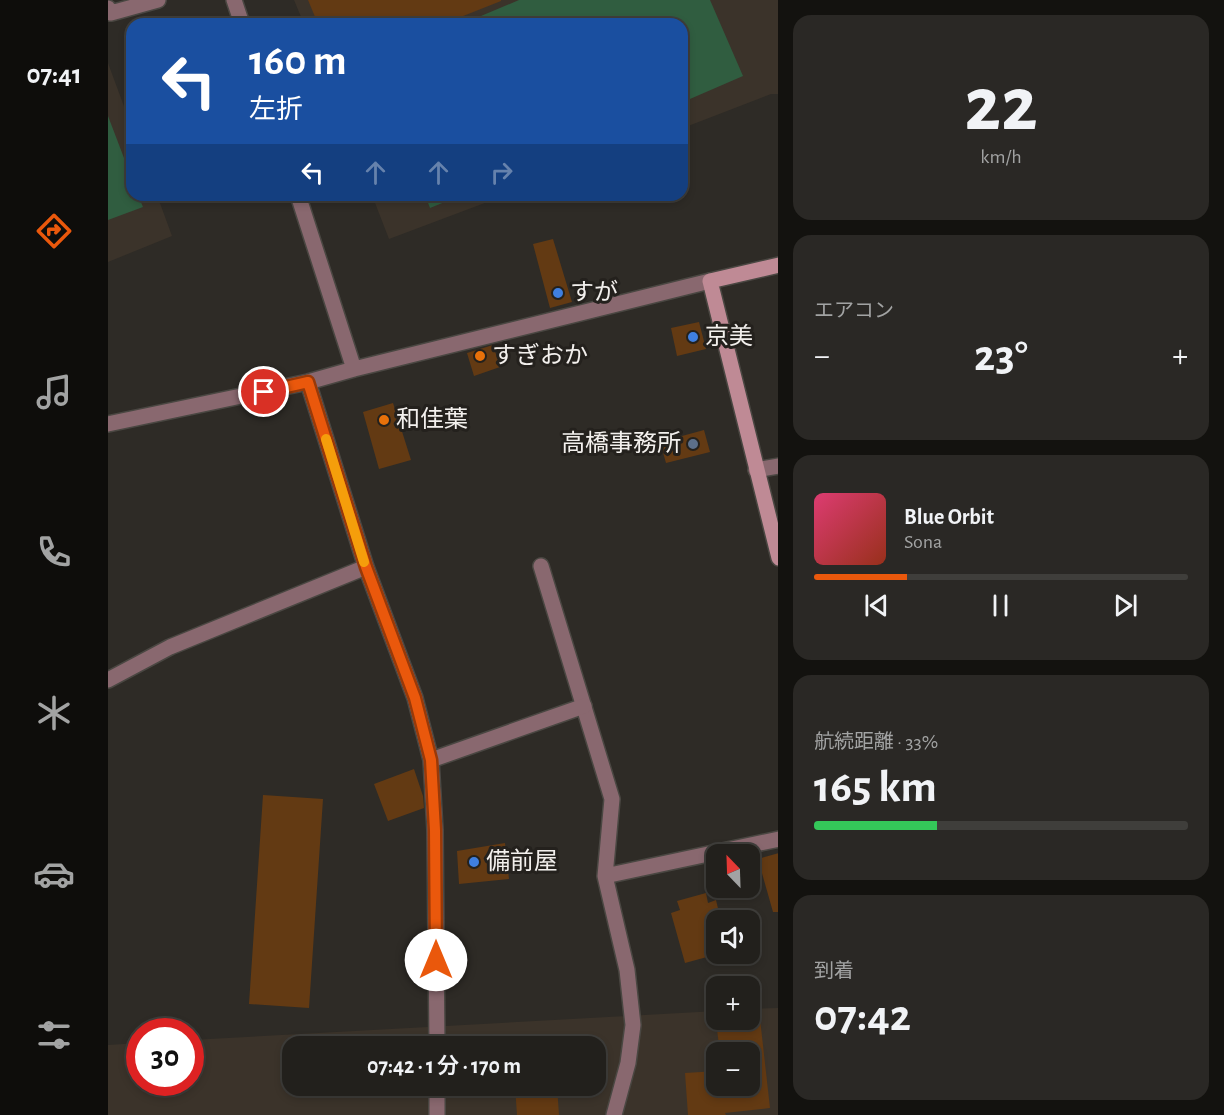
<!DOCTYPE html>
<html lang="ja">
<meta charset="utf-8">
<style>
body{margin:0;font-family:"Alegreya Sans","Noto Sans JP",sans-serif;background:#2a2825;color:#f1f3f6;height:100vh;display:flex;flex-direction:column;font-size:22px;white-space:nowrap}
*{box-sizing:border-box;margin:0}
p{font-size:20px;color:#a2a3a3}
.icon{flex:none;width:33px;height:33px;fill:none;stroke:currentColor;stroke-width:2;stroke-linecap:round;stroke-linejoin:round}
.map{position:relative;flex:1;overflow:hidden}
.panel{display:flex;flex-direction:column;gap:15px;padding:15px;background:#13120f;width:446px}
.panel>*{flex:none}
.hud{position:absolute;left:18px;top:18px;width:562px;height:183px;border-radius:18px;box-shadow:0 3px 9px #0003,0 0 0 2px #3f3e3b;background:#1a4fa0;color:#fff;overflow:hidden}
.needle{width:39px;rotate:337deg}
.buttons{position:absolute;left:598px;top:844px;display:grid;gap:12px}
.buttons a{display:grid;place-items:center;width:54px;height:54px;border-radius:12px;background:#22201c;box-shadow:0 3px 9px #0003,0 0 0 2px #3f3e3b;font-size:30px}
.speed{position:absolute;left:18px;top:1018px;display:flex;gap:12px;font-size:30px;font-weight:700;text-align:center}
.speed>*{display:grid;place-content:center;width:78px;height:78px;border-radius:50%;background:#22201c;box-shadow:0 3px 9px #0003,0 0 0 2px #3f3e3b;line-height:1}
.speed .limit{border:9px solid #d22;background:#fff;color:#111}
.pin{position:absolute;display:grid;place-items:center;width:51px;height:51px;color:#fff;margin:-26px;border:3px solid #fff;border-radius:50%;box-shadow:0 2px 6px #0007}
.me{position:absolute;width:66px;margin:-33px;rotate:0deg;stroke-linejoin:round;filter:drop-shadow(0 0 4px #0008)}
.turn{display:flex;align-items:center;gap:21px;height:126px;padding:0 24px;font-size:27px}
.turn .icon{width:78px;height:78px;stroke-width:2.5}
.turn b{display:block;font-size:42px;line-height:51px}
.lanes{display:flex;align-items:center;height:57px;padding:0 24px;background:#0003;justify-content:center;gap:30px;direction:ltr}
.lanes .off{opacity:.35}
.big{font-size:45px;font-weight:600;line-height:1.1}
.panel .card{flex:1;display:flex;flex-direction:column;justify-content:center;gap:9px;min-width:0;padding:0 21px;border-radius:18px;background:#2a2825}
.panel .dial{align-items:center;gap:0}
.dial b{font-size:78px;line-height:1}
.song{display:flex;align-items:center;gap:18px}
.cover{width:72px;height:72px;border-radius:9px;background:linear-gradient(135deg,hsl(340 70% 55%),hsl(10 70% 35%))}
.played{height:6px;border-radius:3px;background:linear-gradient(90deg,#ea580c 25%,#3f3e3b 25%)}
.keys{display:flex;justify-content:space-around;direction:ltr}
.heat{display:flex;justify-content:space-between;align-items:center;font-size:33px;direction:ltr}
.charge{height:9px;border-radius:4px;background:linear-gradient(90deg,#34c759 33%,#3f3e3b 0)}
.trip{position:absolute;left:174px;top:1036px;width:324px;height:60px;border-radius:18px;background:#22201c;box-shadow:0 3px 9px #0003,0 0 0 2px #3f3e3b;font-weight:600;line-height:60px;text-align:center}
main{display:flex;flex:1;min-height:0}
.tabs{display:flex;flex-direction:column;width:108px;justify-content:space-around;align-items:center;background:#0e0d0b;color:#a2a3a3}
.tabs .icon{width:42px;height:42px}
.tabs .selected{color:#ea580c}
.tabs b{font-size:27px;color:#f1f3f6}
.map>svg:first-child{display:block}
.built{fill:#3b332a;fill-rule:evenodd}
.green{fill:#305d40}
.building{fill:#633a13}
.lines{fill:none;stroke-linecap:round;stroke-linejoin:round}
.lane-casing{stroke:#4a4742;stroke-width:18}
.street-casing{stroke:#4a4742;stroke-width:18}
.secondary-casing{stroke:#4a4742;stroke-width:18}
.lane{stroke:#89686f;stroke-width:15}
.street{stroke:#89686f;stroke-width:15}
.secondary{stroke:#bf8a95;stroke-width:15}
.route-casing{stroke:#983908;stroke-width:15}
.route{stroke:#ea580c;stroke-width:10}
.slow{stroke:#f59e0b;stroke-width:10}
.shop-dot{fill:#3f7fe0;stroke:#24211d;stroke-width:2}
.food-dot{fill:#e8710a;stroke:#24211d;stroke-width:2}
.service-dot{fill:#5c6f8a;stroke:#24211d;stroke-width:2}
.labels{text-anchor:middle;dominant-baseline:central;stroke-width:6;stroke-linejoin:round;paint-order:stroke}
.poi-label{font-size:24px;fill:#f3f0ed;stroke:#24211d;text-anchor:start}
</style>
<main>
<nav class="tabs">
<b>07:41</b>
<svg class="icon selected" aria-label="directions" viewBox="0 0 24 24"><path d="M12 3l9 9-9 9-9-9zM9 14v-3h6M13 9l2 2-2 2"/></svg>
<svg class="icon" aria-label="music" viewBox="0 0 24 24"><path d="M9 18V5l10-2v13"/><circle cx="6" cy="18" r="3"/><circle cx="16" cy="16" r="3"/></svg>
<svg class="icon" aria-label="phone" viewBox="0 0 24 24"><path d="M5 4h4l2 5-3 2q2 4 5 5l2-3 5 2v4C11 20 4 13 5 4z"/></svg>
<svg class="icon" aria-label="climate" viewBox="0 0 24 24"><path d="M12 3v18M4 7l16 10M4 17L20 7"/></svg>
<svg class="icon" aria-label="car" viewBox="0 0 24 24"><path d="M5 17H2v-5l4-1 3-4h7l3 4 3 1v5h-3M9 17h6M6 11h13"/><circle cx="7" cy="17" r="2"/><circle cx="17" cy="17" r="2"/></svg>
<svg class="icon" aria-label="filters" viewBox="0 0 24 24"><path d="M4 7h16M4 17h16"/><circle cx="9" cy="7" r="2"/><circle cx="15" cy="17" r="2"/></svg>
</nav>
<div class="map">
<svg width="671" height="1115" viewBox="0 0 671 1115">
<rect width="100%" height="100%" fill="#2e2b26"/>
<path class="built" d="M186,0H670V94H663L575,128L574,24H196Z
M0,63L24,128V195H49L64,236L0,262Z
M264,195H398L281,239Z
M670,1008V1115H0V1045L31,1043L32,1083H82L83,1040L609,1011V1020H642V1009ZM184,1047H488V1086H184ZM609,1053H642V1086H609Z"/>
<path class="green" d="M411,0H602L635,76L575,102L574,24H354Z
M0,116L24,179V195H30L35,207L0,220Z
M317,195H354L322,208Z"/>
<path class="building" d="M200,0H393V1L335,24H210Z
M445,239L464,302L442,308L425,244Z
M591,322L598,349L569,356L563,328Z
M385,345L392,367L366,376L359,353Z
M285,403L303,460L271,469L255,412Z
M596,430L602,452L558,463L552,442Z
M306,769L315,796L316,808L280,821L266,784Z
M155,795L215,799L201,1008L141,1004Z
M397,843L401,879L351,884L349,851Z
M671,853V912H665L650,859Z
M598,893L600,903L608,900L613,921H609L610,954L577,963L563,913L572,910L569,901Z
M649,992L662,1108L617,1113L618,1115H580L577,1073L609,1071V1086H642V1053H612L605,998L609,997V1020H642V993Z
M407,1086H449L451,1115H409Z"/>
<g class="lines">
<g class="lane-casing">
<path id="lane" d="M433,566L504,799L497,876L519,970L525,1025L520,1063L506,1115
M497,876L671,839"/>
</g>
<g class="street-casing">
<path id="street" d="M126,0L134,24
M0,8L3,13L50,0
M190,195L246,369
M200,382L258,567L307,698L323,760L327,830L329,1047
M0,424L200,382L246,369L602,281
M648,470L671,466
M0,680L62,647L258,567
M323,760L476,706
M329,1086V1115"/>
</g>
<g class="secondary-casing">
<path id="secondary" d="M671,265L602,281L671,558"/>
</g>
<use href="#lane" class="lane"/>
<use href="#street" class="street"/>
<use href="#secondary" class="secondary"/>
</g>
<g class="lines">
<g class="route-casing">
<path id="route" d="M156,392L200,382L258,567L307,698L323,760L327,830L328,960"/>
</g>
<use href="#route" class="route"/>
<path class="slow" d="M218,439L256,562"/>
</g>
<g class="shop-dot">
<circle cx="450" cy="293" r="6"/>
<circle cx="585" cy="337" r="6"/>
<circle cx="366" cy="862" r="6"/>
</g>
<g class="food-dot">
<circle cx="372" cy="356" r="6"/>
<circle cx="276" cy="420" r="6"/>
</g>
<circle class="service-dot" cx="585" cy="444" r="6"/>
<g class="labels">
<g class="poi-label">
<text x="462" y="293">すが</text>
<text x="597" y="337">京美</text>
<text x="384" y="356">すぎおか</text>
<text x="288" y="420">和佳葉</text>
<text x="573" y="444" text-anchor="end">高橋事務所</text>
<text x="378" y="862">備前屋</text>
</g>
</g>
</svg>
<div class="buttons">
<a><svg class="needle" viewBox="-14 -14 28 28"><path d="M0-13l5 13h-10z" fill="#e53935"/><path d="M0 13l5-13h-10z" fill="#a2a3a3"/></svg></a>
<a><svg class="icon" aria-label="sound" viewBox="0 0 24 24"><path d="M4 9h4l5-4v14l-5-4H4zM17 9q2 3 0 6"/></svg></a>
<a>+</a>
<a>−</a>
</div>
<div class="speed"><div class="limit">30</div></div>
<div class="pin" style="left:156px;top:392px;background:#d93025"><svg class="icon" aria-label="arrive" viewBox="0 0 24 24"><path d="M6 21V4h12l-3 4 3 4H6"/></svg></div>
<svg class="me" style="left:328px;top:960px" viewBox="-20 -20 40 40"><circle r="19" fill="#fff"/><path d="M0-13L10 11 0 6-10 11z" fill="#ea580c"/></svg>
<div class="trip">07:42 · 1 分 · 170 m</div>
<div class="hud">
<div class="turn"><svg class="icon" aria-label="left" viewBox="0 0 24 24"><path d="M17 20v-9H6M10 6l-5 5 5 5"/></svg><div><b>160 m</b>左折</div></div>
<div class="lanes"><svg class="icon" aria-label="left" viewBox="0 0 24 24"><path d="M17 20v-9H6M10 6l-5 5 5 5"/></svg><svg class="icon off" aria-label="ahead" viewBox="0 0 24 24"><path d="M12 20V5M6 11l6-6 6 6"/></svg><svg class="icon off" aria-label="ahead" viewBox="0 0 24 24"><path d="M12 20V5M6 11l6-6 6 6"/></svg><svg class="icon off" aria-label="right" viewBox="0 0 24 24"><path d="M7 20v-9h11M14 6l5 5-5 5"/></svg></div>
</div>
</div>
<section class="panel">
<div class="card dial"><b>22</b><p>km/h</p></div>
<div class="card"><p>エアコン</p>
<div class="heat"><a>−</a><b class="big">23°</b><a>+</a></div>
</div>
<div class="card">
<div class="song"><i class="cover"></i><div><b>Blue Orbit</b><p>Sona</p></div></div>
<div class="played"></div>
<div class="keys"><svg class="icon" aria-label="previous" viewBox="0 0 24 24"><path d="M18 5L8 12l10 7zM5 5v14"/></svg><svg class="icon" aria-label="pause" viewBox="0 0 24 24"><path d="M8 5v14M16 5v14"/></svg><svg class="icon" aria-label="next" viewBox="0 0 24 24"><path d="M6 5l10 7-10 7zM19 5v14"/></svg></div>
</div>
<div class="card"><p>航続距離 · 33%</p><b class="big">165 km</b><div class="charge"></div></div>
<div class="card"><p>到着</p><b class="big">07:42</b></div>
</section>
</main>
